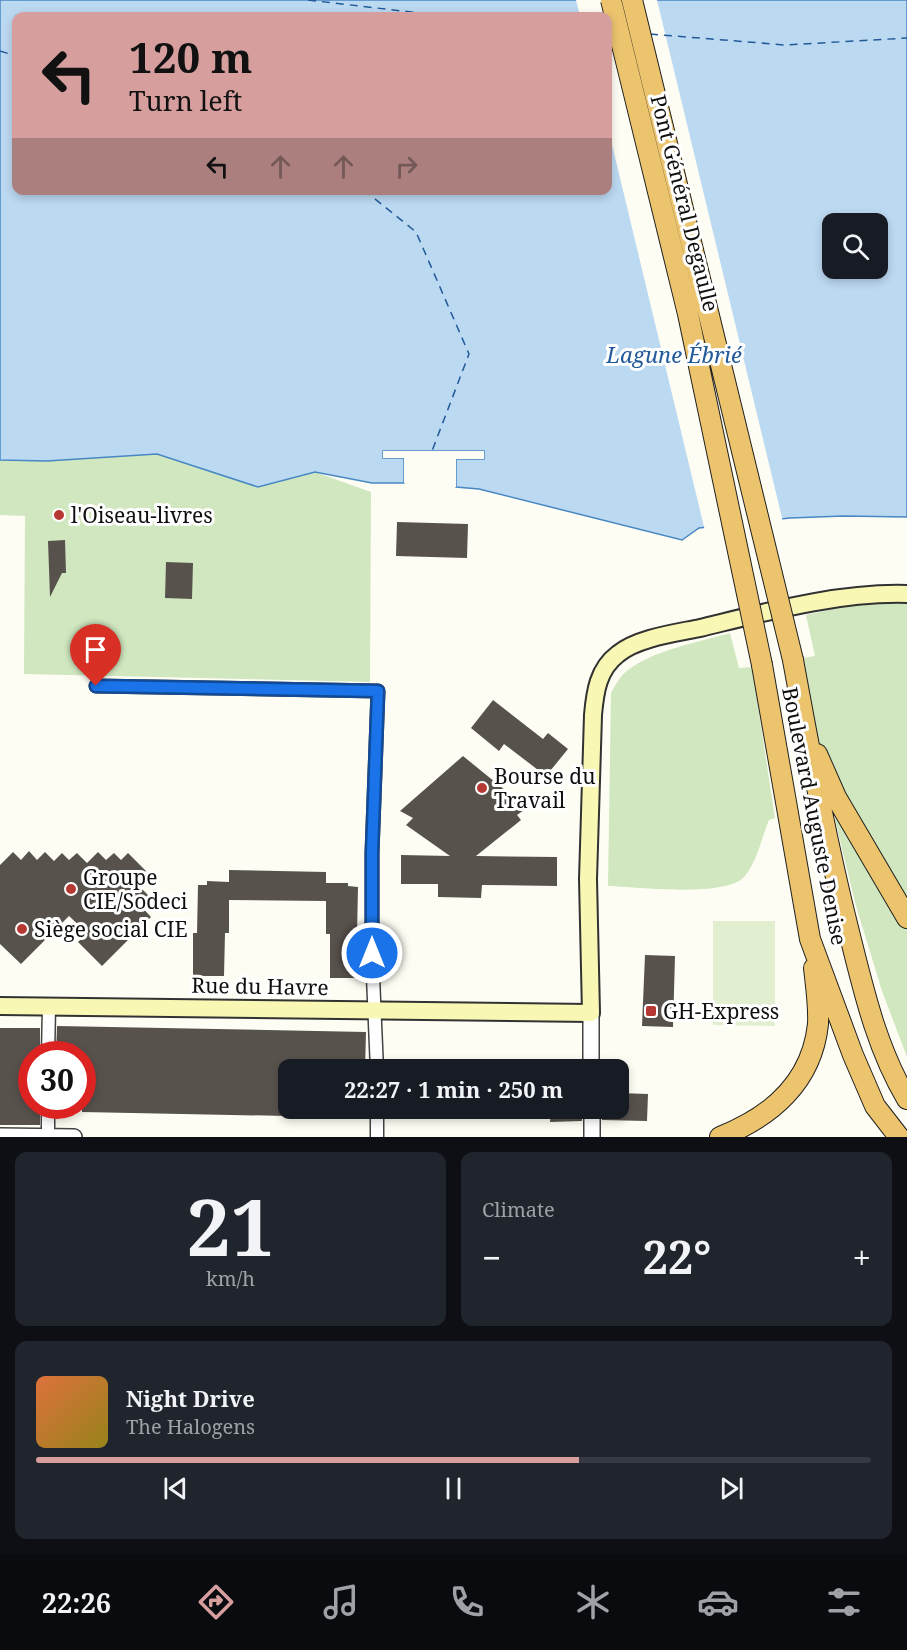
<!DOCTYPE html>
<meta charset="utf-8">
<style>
body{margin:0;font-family:"Noto Serif",serif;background:#20242c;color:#f1f3f6;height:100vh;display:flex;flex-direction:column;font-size:22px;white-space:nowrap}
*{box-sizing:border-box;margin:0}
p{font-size:20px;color:#9ea1a6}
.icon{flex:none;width:33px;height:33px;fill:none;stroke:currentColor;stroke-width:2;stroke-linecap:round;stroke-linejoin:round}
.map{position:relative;height:1137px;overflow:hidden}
.side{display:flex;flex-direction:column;gap:15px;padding:15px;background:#0d0f14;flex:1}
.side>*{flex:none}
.guide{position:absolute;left:12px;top:12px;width:600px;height:183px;border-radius:12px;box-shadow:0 3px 9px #0003;background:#d69f9e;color:#111;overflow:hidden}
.buttons{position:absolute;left:822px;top:213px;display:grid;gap:12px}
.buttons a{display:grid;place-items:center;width:66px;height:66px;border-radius:12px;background:#171b24;box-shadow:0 3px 9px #0003;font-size:30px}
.speed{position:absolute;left:18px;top:1041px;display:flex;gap:12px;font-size:30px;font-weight:700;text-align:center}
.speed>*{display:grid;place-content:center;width:78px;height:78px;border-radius:50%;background:#171b24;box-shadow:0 3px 9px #0003;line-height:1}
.speed .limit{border:9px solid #d22;background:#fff;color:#111}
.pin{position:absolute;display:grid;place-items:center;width:51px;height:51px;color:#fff;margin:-62px -26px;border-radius:50% 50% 50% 0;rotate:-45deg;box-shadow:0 0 6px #0007}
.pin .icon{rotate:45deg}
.me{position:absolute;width:66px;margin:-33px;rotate:0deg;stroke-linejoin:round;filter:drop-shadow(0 0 4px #0008)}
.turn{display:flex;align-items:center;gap:21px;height:126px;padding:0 18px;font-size:27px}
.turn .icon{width:78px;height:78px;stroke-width:2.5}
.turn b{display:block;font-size:42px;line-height:51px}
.lanes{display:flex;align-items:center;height:57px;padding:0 18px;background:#0003;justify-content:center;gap:30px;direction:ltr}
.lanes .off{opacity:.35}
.big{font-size:45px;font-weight:700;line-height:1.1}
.side .card{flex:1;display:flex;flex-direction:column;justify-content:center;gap:9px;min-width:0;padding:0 21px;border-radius:12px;background:#20242c}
.side .dial{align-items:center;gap:0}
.dial b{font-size:78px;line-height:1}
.song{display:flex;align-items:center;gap:18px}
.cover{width:72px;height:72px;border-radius:9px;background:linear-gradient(135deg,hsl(20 70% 55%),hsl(50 70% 35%))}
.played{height:6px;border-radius:3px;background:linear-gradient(90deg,#d69f9e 65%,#363941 65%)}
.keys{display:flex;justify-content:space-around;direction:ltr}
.heat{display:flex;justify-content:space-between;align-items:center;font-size:33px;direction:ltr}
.side .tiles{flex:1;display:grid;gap:15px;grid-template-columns:1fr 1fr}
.card:last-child{grid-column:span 2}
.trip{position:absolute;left:278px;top:1059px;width:351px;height:60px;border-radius:12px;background:#171b24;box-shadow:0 3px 9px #0003;font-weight:700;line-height:60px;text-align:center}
.menu{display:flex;height:96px;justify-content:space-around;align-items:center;background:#090b0e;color:#9ea1a6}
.menu .icon{width:42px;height:42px}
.menu .selected{color:#d69f9e}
.menu b{font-size:27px;color:#f1f3f6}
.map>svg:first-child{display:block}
.green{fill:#d0e7bf}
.pitch{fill:#e1efd0}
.water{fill:#bcd9f2;stroke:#4887c3;stroke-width:1.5;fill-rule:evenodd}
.pier{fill:#fefdf3}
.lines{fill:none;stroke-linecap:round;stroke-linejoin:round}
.ferry{stroke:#225a99;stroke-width:1.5;stroke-dasharray:8 6;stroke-linecap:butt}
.building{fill:#58524d}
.minor-casing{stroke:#434343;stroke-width:15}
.tertiary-casing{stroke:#434343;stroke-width:18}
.secondary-casing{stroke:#323232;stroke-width:20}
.trunk-casing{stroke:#212121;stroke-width:22}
.minor{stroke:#fff;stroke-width:12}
.tertiary{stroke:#fff;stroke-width:15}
.secondary{stroke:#f9f7b4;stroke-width:16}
.trunk{stroke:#ecc46e;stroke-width:20}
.trunk-bridge-casing{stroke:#212121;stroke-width:22;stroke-linecap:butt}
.trunk-bridge{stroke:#ecc46e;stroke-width:20}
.route-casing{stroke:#114b97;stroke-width:15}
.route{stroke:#1a73e8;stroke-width:10}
.poi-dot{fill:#b63832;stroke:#fff;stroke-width:2}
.labels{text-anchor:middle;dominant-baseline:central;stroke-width:6;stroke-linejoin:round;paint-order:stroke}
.street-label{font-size:21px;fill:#101010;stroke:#fff}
.poi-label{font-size:21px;fill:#101010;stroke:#fff;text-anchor:start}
.water-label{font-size:22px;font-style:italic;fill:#225a99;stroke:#fff}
</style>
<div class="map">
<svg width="907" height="1137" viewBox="0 0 907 1137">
<rect width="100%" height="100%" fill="#fefdf3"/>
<path class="green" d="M157,454L257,487L315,472L371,492L370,682L24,674L25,516L0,515V460L47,461Z
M889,602L907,604V1057L882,991L856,906L835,820L841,794L818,743L802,658L815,656L806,615L847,606Z
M730,633L739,668L752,667L775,818L769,820C762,837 757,861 745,876C727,898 637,887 608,886L611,693C616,684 620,676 628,670C654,650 699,642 730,633Z"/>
<path class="pitch" d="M713,921H775V1026L713,1025Z"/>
<path class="water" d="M0,0H907V517L844,516L790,518L699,528L682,540L479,489L456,487V459H484V451H383V458H404V483H372L315,472L258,487L157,454L47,461L0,460ZM16,16H608V190H16ZM832,224H878V268H832Z"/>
<path class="pier" d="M576,0H657L783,522L705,531L608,128V16H580Z
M383,451H484V459H456V487H453L454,457L481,456V454H386L407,457V483H404V458H383Z"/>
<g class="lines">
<path class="ferry" d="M308,0L445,16
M650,34L785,45L907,38
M0,51L16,56
M364,190L416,232L469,354L432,451"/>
</g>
<path class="building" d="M397,522L468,524L467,558L396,556Z
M65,540L66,573H62L50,597L48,541Z
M166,562L193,563L192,599L165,598Z
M493,700L543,739L548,733L568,749L546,776L504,744L499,751L471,728Z
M463,756L527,808L517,815L521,820L476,856L557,857V886L482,885L481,898L438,897V884H401V855L450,856L406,825L413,818L400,811Z
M29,851L37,860L45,852L54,861L62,853L69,860L77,853L87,863L98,852L106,860L114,853L121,860L128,853L146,871L135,882L149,896L140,905L151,917L102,966L78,942L87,933L69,916L21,964L0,944V865L13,852L21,860Z
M229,870L326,872V883H348V886L358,887L357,935H361V978H330V934H326V901L229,900V933H225L224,976H193V933H197L198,885H207V881L229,882Z
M645,955L675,956L673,1027L642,1026Z
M57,1026L366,1032L365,1070H288V1116L82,1112V1054H56Z
M0,1028H40V1054H32V1106H40V1125H0Z
M618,1093L648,1094L647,1121L602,1120V1108H618Z
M551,1108H582V1121L550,1122Z"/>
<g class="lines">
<g class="minor-casing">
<path id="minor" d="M96,686L378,691L372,853V953L377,1070
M48,1054L49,1007
M377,1108V1137
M48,1137V1106"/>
</g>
<g class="tertiary-casing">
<path id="tertiary" d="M591,1013V1070
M592,1108V1137
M0,1136L74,1137"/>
</g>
<g class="secondary-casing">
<path id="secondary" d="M0,1006L591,1013L588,879L593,715C595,692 598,669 618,654C637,638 676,633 700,628C766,612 839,592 907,594"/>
</g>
<g class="trunk-casing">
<path id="trunk" d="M793,660C810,753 827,845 850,936C864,992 877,1049 907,1099
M762,665L810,939L853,1055L875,1106L899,1137
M817,754L836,797L907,918
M720,1137C771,1117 812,1082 818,1024C819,1006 816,986 814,968"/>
</g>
<use href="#minor" class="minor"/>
<use href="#tertiary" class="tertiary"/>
<use href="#secondary" class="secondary"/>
<use href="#trunk" class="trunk"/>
<g class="trunk-bridge-casing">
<path id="trunk-bridge" d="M611,0L688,314L762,665
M632,0L793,660"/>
</g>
<use href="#trunk-bridge" class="trunk-bridge"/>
</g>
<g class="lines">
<g class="route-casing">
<path id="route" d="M96,686L378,691L372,853V953"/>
</g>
<use href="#route" class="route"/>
</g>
<g class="poi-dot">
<circle cx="59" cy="515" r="6"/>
<circle cx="482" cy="788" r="6"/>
<circle cx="71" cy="889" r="6"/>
<circle cx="22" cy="929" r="6"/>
<rect x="645" y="1005" width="12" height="12" rx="3"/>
</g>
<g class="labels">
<g class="street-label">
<text transform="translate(685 203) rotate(76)">Pont Général Degaulle</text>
<text transform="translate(815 816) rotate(79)">Boulevard Auguste Denise</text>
<text transform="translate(260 986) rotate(1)">Rue du Havre</text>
</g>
<g class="poi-label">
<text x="71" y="515">l'Oiseau-livres</text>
<text x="494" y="776">Bourse du<tspan x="494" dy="24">Travail</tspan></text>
<text x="83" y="877">Groupe<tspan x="83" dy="24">CIE/Sodeci</tspan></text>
<text x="34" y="929">Siège social CIE</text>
<text x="663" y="1011">GH-Express</text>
</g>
<g class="water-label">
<text x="674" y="354">Lagune Ébrié</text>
</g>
</g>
</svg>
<div class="buttons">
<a><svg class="icon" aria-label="search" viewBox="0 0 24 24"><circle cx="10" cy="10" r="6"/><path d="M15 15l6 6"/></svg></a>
</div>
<div class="speed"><div class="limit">30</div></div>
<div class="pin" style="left:96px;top:686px;background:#d93025"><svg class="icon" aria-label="arrive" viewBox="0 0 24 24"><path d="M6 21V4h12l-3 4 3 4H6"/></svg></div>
<svg class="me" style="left:372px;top:953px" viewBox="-20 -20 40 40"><circle r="17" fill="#1a73e8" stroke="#fff" stroke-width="3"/><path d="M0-11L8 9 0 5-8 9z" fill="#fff"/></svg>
<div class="trip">22:27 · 1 min · 250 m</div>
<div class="guide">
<div class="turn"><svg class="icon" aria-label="left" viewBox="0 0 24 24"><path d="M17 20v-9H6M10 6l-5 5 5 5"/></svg><div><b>120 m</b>Turn left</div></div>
<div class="lanes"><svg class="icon" aria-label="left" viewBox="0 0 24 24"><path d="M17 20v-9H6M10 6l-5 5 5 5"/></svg><svg class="icon off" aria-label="ahead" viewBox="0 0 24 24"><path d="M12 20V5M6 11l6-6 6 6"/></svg><svg class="icon off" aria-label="ahead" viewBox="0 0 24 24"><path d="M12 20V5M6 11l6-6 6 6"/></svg><svg class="icon off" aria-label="right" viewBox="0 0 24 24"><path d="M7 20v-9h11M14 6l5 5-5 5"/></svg></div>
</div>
</div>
<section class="side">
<div class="tiles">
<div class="card dial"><b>21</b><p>km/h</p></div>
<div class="card"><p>Climate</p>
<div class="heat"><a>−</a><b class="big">22°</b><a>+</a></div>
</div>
<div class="card">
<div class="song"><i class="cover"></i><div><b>Night Drive</b><p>The Halogens</p></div></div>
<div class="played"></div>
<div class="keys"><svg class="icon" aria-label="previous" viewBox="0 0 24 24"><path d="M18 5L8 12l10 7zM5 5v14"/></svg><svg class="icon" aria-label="pause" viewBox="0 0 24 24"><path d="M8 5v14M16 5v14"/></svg><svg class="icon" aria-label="next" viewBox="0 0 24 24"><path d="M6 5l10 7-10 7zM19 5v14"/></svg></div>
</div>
</div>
</section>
<nav class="menu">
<b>22:26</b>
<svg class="icon selected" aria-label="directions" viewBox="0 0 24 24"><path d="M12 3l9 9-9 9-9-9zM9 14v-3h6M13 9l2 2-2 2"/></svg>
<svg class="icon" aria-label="music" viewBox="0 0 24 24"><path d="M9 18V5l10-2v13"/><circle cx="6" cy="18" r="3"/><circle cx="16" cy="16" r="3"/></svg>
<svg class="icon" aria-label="phone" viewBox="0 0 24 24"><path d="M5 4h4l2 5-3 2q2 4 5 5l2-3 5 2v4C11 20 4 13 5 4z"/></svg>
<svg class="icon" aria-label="climate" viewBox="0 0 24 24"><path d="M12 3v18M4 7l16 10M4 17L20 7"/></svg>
<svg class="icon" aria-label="car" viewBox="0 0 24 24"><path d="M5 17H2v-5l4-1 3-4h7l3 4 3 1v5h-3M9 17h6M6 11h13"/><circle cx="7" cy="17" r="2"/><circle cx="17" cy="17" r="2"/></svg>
<svg class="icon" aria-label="filters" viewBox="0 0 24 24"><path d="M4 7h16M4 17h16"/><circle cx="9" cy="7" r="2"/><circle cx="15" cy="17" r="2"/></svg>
</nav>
